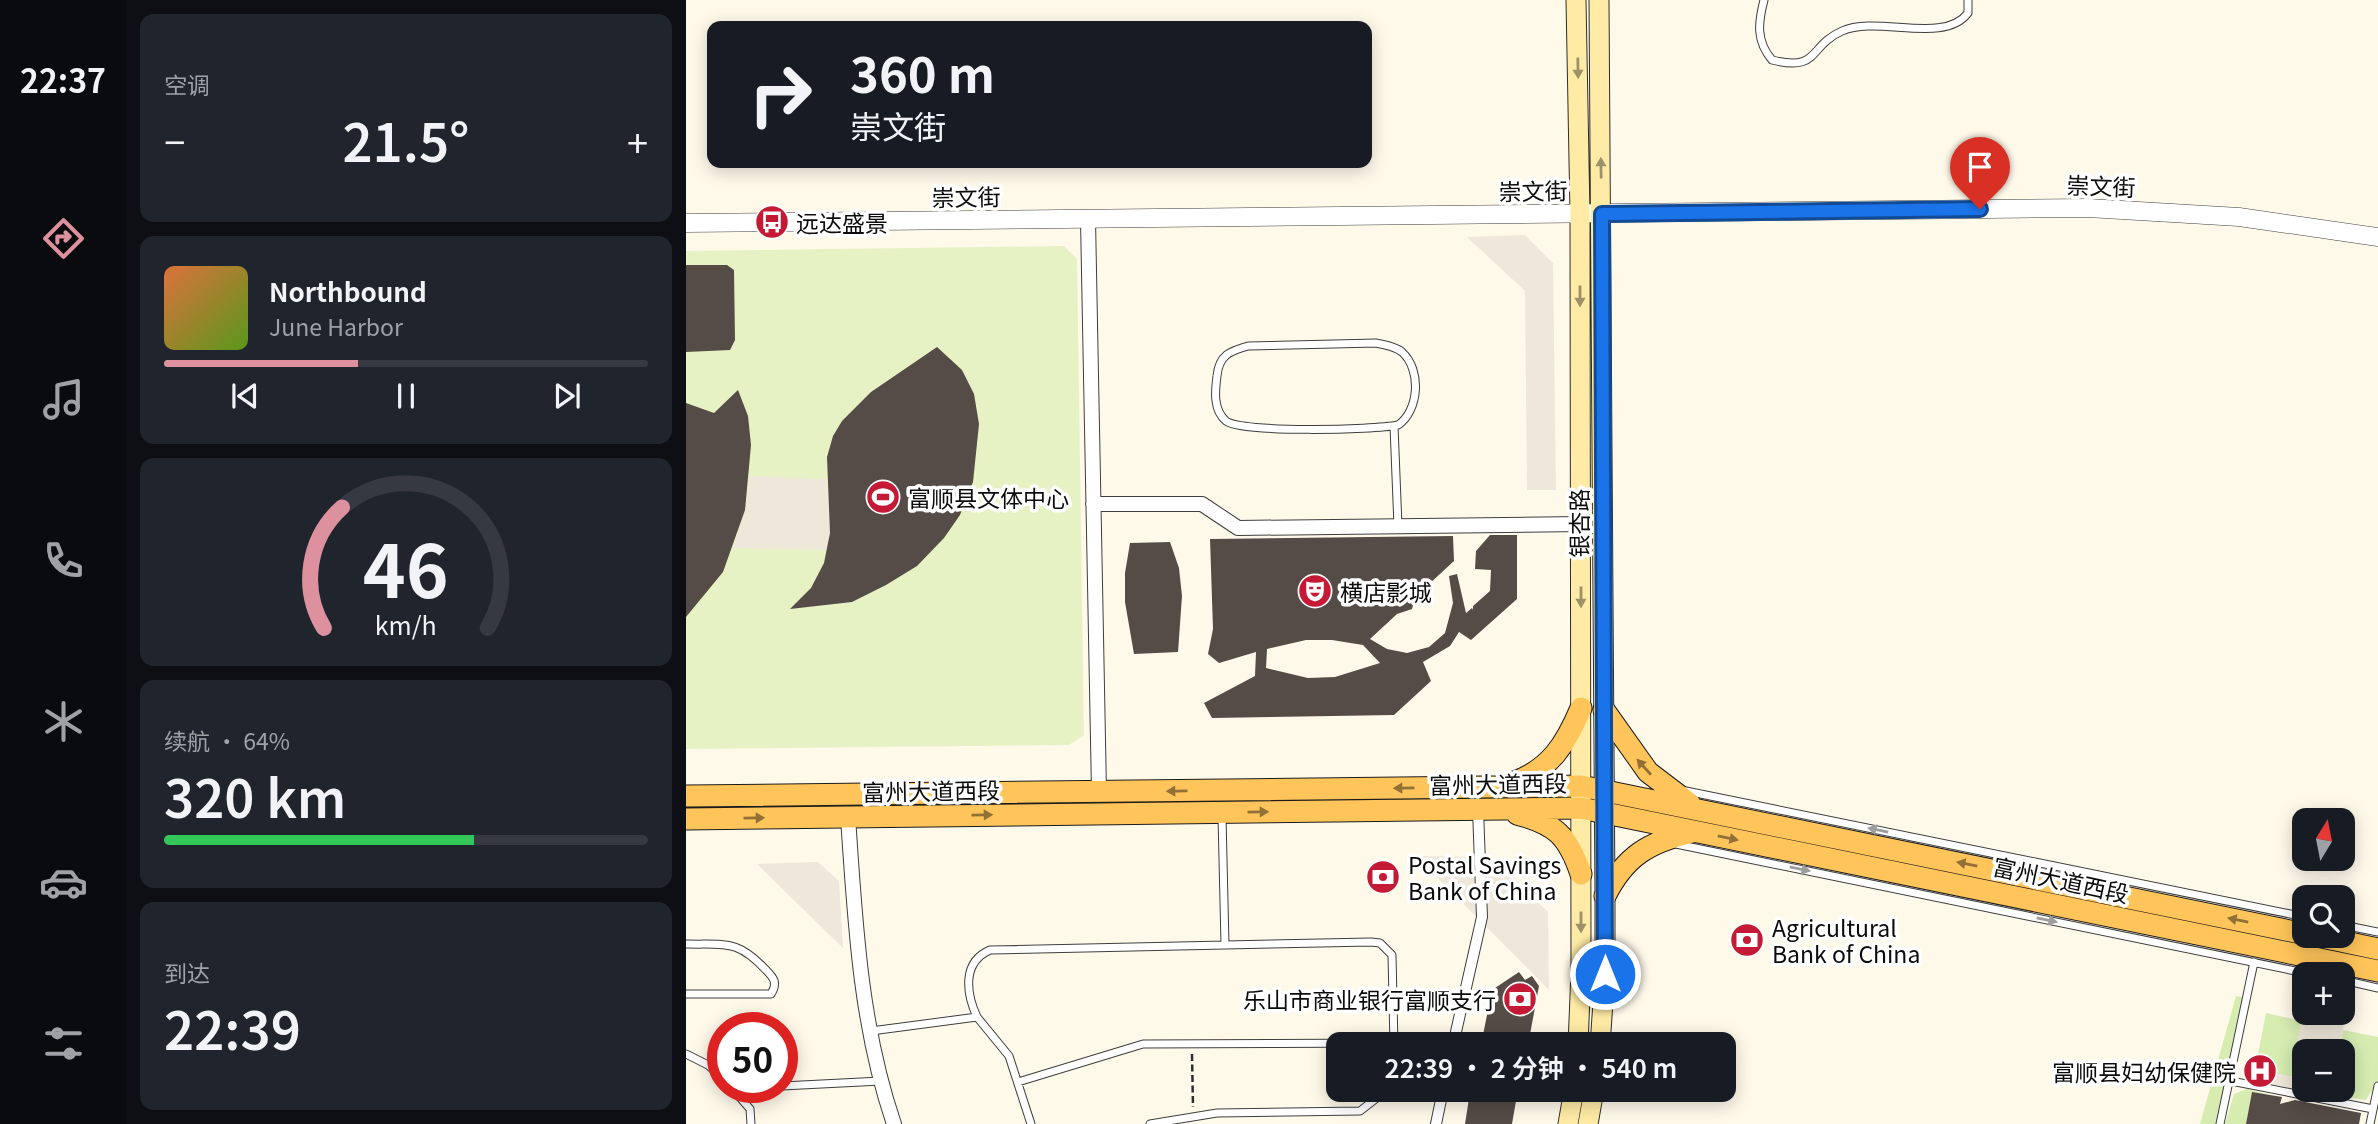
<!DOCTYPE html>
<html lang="zh">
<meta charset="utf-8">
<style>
body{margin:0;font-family:Georgia,"Noto Sans SC",serif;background:#20242c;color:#f1f3f6;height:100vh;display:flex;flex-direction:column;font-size:26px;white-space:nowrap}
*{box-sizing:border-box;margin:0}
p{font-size:23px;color:#9ea1a6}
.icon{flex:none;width:38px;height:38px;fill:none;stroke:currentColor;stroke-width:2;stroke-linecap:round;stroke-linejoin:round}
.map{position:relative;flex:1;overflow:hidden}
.panel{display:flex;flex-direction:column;gap:14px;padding:14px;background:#0d0f14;width:560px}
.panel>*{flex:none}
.banner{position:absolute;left:21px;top:21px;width:665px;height:147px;border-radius:14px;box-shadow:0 4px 18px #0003;background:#171b24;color:#f1f3f6;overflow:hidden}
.needle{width:46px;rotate:10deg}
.controls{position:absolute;left:1606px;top:808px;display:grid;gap:14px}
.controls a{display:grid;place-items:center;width:63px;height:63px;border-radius:14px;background:#171b24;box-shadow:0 4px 18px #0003;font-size:35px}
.speed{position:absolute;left:21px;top:1012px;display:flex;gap:14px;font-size:35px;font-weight:700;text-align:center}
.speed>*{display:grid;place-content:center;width:91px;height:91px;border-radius:50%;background:#171b24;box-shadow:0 4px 18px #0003;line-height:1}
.speed .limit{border:10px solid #d22;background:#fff;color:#111}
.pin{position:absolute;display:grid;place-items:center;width:60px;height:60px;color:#fff;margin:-72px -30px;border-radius:50% 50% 50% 0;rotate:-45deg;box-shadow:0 0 7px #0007}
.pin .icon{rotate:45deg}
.me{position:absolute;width:77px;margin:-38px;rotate:0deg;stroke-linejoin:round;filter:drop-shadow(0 0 5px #0008)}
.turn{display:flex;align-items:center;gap:24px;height:147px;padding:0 28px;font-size:32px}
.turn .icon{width:91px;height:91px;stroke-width:2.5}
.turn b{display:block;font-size:49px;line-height:60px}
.big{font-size:52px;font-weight:600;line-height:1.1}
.panel .card{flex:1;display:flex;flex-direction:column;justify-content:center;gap:10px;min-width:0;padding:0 24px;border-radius:14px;background:#20242c}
.panel .dial{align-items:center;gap:0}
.dial svg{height:182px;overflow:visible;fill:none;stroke:#363941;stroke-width:7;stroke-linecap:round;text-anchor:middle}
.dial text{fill:#f1f3f6;stroke:none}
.song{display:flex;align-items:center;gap:21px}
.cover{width:84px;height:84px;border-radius:10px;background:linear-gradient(135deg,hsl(20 70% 55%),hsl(90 70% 35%))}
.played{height:7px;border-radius:4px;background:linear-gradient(90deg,#dd919f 40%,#363941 40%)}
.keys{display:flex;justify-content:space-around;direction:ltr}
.heat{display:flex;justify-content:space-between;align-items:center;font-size:38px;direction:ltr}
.charge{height:10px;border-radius:5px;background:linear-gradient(90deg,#34c759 64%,#363941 0)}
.trip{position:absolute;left:640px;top:1032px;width:410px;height:70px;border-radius:14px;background:#171b24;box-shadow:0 4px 18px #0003;font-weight:600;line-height:70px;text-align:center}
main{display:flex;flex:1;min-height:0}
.tab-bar{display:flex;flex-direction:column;width:126px;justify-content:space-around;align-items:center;background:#090b0e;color:#9ea1a6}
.tab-bar .icon{width:49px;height:49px}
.tab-bar .active{color:#dd919f}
.tab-bar b{font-size:32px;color:#f1f3f6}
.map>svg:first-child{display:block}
.green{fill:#d6ecb1}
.pitch{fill:#e7f2c4}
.plaza{fill:#efe7d9}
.building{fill:#554b47;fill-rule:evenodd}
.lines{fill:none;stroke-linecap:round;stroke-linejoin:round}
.service-casing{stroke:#3e3e3e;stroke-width:9}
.pedestrian-casing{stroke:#3e3e3e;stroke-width:12}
.minor-casing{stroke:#3e3e3e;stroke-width:16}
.tertiary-casing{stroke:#3e3e3e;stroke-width:19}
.secondary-casing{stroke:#2d2d2d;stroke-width:21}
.primary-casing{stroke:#1c1c1c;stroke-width:23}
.path{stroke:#2d2d2d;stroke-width:2.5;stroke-dasharray:7 3.5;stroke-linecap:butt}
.service{stroke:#fff;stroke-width:7}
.pedestrian{stroke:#fff;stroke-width:10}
.minor{stroke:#fff;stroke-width:14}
.tertiary{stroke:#fff;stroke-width:18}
.secondary{stroke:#ffeba5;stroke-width:19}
.primary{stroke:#ffc55a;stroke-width:21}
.oneway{fill:#9d9167}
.oneway2{fill:#917136}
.oneway3{fill:#9d9d9d}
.route-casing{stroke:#114b97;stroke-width:18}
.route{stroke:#1a73e8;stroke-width:12}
.labels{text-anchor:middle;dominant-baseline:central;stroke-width:7;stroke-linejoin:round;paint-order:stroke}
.street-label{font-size:23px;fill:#0b0b0b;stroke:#fff}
.poi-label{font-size:23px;fill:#0b0b0b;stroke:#fff;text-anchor:start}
</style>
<main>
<nav class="tab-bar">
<b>22:37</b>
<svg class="icon active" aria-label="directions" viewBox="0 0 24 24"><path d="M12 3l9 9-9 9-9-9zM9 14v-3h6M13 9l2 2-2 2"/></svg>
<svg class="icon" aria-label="music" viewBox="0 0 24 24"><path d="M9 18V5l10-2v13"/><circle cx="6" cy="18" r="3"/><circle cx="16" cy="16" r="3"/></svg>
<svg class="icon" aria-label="phone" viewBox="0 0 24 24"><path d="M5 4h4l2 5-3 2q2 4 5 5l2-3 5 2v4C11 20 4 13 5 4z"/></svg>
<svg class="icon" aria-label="climate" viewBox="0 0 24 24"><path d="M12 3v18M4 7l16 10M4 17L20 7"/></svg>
<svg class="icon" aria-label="car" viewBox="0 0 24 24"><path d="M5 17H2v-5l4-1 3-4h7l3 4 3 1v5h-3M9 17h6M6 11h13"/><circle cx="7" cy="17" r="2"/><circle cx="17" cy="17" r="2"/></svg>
<svg class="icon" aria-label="filters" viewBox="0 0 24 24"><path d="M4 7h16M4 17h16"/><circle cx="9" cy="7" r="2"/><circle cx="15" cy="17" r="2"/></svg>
</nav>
<section class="panel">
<div class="card"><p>空调</p>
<div class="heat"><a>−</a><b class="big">21.5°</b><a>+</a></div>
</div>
<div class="card">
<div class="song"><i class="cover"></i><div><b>Northbound</b><p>June Harbor</p></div></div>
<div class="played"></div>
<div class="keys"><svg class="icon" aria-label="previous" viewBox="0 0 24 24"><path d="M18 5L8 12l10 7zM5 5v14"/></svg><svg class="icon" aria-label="pause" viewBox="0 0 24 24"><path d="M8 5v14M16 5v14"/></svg><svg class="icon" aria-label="next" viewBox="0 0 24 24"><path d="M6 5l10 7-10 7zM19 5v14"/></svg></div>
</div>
<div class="card dial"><svg viewBox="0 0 100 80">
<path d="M14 69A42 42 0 1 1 86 69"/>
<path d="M14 69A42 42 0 0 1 22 16" stroke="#dd919f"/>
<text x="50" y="56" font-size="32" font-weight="700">46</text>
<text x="50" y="72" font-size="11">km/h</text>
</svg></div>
<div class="card"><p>续航 · 64%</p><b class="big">320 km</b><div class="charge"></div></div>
<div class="card"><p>到达</p><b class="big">22:39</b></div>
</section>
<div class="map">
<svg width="1692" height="1124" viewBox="0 0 1692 1124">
<rect width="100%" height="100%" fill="#fff9ea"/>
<path class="green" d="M1550,996L1556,997V1003L1530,1124H1514Z
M1580,1013L1616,1021L1612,1042L1624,1044L1627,1049L1619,1052L1617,1079L1569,1069Z
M1657,1030L1692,1037V1080L1680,1100L1660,1097L1657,1052H1635L1640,1048L1653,1050Z
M1561,1089L1584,1095L1566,1092L1560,1124H1539L1548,1094Z"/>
<path class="pitch" d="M378,246L391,259L398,735L383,745L0,749V251Z"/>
<path class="plaza" d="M839,235L867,263L870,490H841L839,291L781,237Z
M64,476L141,479L144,533L141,550L47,548L59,510Z
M730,856L807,857L862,912L863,990Z
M132,862L153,881L157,948L71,864Z
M1618,1010L1619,1013L1659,1019L1653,1050L1640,1048L1639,1052H1626L1623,1044L1611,1042Z
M1588,1073L1616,1079L1619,1075V1090H1657V1087L1661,1093L1660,1100L1585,1084Z"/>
<path class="building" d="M0,265H41L48,270L49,340L44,350L0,352Z
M251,347L276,370L288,394L293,424L287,482L274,515L258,538L231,566L200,585L166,602L104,609L125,588L138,563L144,533L141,457L147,436L156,421L185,392Z
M52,390L62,416L65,445L59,510L37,572L0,617V403L28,413Z
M804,535H831V599L785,640L773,632L764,646L737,662L745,681L708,715L526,718L518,703L569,676L570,652L533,663L522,654L527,629L524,539L767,536L768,561L729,597L726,609L711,614L684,639L701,649L721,653L743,647L759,633L767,603L763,576L771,574L780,613L786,608L787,610V606L804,591L805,570L789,569L790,551ZM620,640H646L677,645L694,663L649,677L622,678L580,668L581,649Z
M484,542L493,568L496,596L492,652L448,654L439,602V573L444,543Z
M833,972L839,980L846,976L853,986L842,1045H795L806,990Z
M790,1090H828L827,1100L830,1101L826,1124H779L784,1092L789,1093Z
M1566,1092L1596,1097L1594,1104L1609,1100L1675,1113L1673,1124H1560Z"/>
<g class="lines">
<g class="service-casing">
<path id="service" d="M1078,0C1072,23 1070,41 1086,60C1134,72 1122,46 1156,31C1191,15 1258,45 1282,13V0
M690,343C699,345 709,346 716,352C736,370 733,411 712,425C688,430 555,433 540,421C527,410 529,391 531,376C533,355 544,351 562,346Z
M708,426L712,526
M995,790L1619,917
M536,816L539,945
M990,844L1629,975
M1657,925L1692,932
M0,944C40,945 51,939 80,970C88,978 92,983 85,994H0
M1657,980L1692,988
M291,1017L323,1056L345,1124
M185,1031L291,1017C280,993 276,962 304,950L685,942L694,943L706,955L708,1045
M0,1054L22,1065L37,1078
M1545,1081L1687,1109
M332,1082L457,1044L708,1043
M96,1086L195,1081
M45,1087L64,1109L65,1124
M57,1087H81
M464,1124L531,1113L674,1111L701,1090
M1534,1124L1568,962
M1684,1124L1692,1086"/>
</g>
<g class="pedestrian-casing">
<path id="pedestrian" d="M767,1045L796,917L792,810
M750,1124L757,1090"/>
</g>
<g class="minor-casing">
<path id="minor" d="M402,219L413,792
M407,504H516L552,528L895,524
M162,817C169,920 174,1025 208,1124"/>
</g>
<g class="tertiary-casing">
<path id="tertiary" d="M0,223L1402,208L1553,217L1692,237"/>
</g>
<g class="secondary-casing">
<path id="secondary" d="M890,0L894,214L895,972L892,1045
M913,0L919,896V974L914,1045
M882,1124L888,1090
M902,1124L908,1090"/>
</g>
<g class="primary-casing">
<path id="primary" d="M918,710L962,772L1004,804
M826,783C864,770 880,744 895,708
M0,796L895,786L1619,934
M831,814C870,824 882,836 895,874
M0,819L895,808L1692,971
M919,896C939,856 963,842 1006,832
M1631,936L1692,949"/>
</g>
<path class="path" d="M506,1054L507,1107"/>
<use href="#service" class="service"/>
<use href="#pedestrian" class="pedestrian"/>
<use href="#minor" class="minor"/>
<use href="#tertiary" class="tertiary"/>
<use href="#secondary" class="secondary"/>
<use href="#primary" class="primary"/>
</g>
<defs><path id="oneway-solid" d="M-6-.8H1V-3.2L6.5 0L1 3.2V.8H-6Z" transform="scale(1.75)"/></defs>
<g class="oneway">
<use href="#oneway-solid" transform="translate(892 68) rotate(89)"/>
<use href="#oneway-solid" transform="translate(915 168) rotate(-91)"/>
<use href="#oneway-solid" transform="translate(894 296) rotate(90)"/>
<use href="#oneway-solid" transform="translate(895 597) rotate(90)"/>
<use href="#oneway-solid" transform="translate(895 922) rotate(90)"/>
</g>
<g class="oneway2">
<use href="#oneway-solid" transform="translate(958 767) rotate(-132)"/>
<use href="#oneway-solid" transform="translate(718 788) rotate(179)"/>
<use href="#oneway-solid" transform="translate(491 791) rotate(179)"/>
<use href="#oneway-solid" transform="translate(572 812) rotate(-1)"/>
<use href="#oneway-solid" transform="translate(296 815) rotate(-1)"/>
<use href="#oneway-solid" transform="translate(68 818) rotate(-1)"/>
<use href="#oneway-solid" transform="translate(1042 838) rotate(12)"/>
<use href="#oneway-solid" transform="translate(1281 864) rotate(-168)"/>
<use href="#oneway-solid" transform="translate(1552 920) rotate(-168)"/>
</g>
<g class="oneway3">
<use href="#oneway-solid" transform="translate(1192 830) rotate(-168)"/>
<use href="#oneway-solid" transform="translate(1114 869) rotate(12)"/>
<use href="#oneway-solid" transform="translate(1361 920) rotate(12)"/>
</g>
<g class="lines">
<g class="route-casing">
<path id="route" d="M919,974L916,214L1294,209"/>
</g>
<use href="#route" class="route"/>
</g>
<defs>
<g id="bus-disc" transform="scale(1.75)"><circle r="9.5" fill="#c41a35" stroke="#fff"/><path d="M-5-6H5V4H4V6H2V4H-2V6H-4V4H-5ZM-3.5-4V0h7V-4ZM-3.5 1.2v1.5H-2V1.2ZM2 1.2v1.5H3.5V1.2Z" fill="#fff"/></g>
<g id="stadium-disc" transform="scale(1.75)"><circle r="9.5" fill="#c41a35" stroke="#fff"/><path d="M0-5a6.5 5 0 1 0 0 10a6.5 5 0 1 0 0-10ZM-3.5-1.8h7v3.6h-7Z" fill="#fff"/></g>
<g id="theatre-disc" transform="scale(1.75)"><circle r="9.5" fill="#c41a35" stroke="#fff"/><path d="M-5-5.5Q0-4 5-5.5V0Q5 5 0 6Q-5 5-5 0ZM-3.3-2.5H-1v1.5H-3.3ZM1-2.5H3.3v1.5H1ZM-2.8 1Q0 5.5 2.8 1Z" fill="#fff"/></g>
<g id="bank-disc" transform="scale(1.75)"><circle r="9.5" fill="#c41a35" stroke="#fff"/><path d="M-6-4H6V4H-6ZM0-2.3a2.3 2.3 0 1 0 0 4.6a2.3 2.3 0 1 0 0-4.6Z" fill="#fff"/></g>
<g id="hospital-disc" transform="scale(1.75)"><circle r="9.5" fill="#c41a35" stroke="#fff"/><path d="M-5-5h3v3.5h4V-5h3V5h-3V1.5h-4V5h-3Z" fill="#fff"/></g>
</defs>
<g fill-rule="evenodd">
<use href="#bus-disc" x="86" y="222"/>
<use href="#stadium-disc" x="197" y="497"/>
<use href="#theatre-disc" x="629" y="591"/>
<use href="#bank-disc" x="697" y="877"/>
<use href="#bank-disc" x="1061" y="940"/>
<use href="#bank-disc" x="834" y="999"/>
<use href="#hospital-disc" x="1574" y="1071"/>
</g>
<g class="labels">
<g class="street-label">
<text transform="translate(1415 185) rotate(2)">崇文街</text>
<text transform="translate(847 190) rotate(-1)">崇文街</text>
<text transform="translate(280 196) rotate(-1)">崇文街</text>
<text transform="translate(892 523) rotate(-90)">银杏路</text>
<text transform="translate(812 783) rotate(-1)">富州大道西段</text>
<text transform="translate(245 790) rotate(-1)">富州大道西段</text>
<text transform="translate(1375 879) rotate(12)">富州大道西段</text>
</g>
<g class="poi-label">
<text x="110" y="222">远达盛景</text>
<text x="222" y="497">富顺县文体中心</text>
<text x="654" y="591">横店影城</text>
<text x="722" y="864">Postal Savings<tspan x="722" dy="26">Bank of China</tspan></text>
<text x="1086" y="927">Agricultural<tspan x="1086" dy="26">Bank of China</tspan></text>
<text x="810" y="999" text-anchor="end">乐山市商业银行富顺支行</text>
<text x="1550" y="1071" text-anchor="end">富顺县妇幼保健院</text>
</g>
</g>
</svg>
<div class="controls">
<a><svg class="needle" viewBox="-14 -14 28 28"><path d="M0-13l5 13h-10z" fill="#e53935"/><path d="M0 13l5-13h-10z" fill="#9ea1a6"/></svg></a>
<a><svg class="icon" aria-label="search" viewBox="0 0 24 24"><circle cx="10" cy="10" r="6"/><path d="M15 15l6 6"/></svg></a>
<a>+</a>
<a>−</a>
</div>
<div class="speed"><div class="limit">50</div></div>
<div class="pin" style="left:1294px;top:209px;background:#d93025"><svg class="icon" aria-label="arrive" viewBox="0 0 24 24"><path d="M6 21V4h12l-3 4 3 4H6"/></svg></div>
<svg class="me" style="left:919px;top:974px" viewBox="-20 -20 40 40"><circle r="17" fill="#1a73e8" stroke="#fff" stroke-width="3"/><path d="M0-11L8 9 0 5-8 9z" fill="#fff"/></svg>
<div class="trip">22:39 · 2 分钟 · 540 m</div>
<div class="banner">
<div class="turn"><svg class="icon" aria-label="right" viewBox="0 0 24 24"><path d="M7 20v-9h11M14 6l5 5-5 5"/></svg><div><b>360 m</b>崇文街</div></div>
</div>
</div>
</main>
